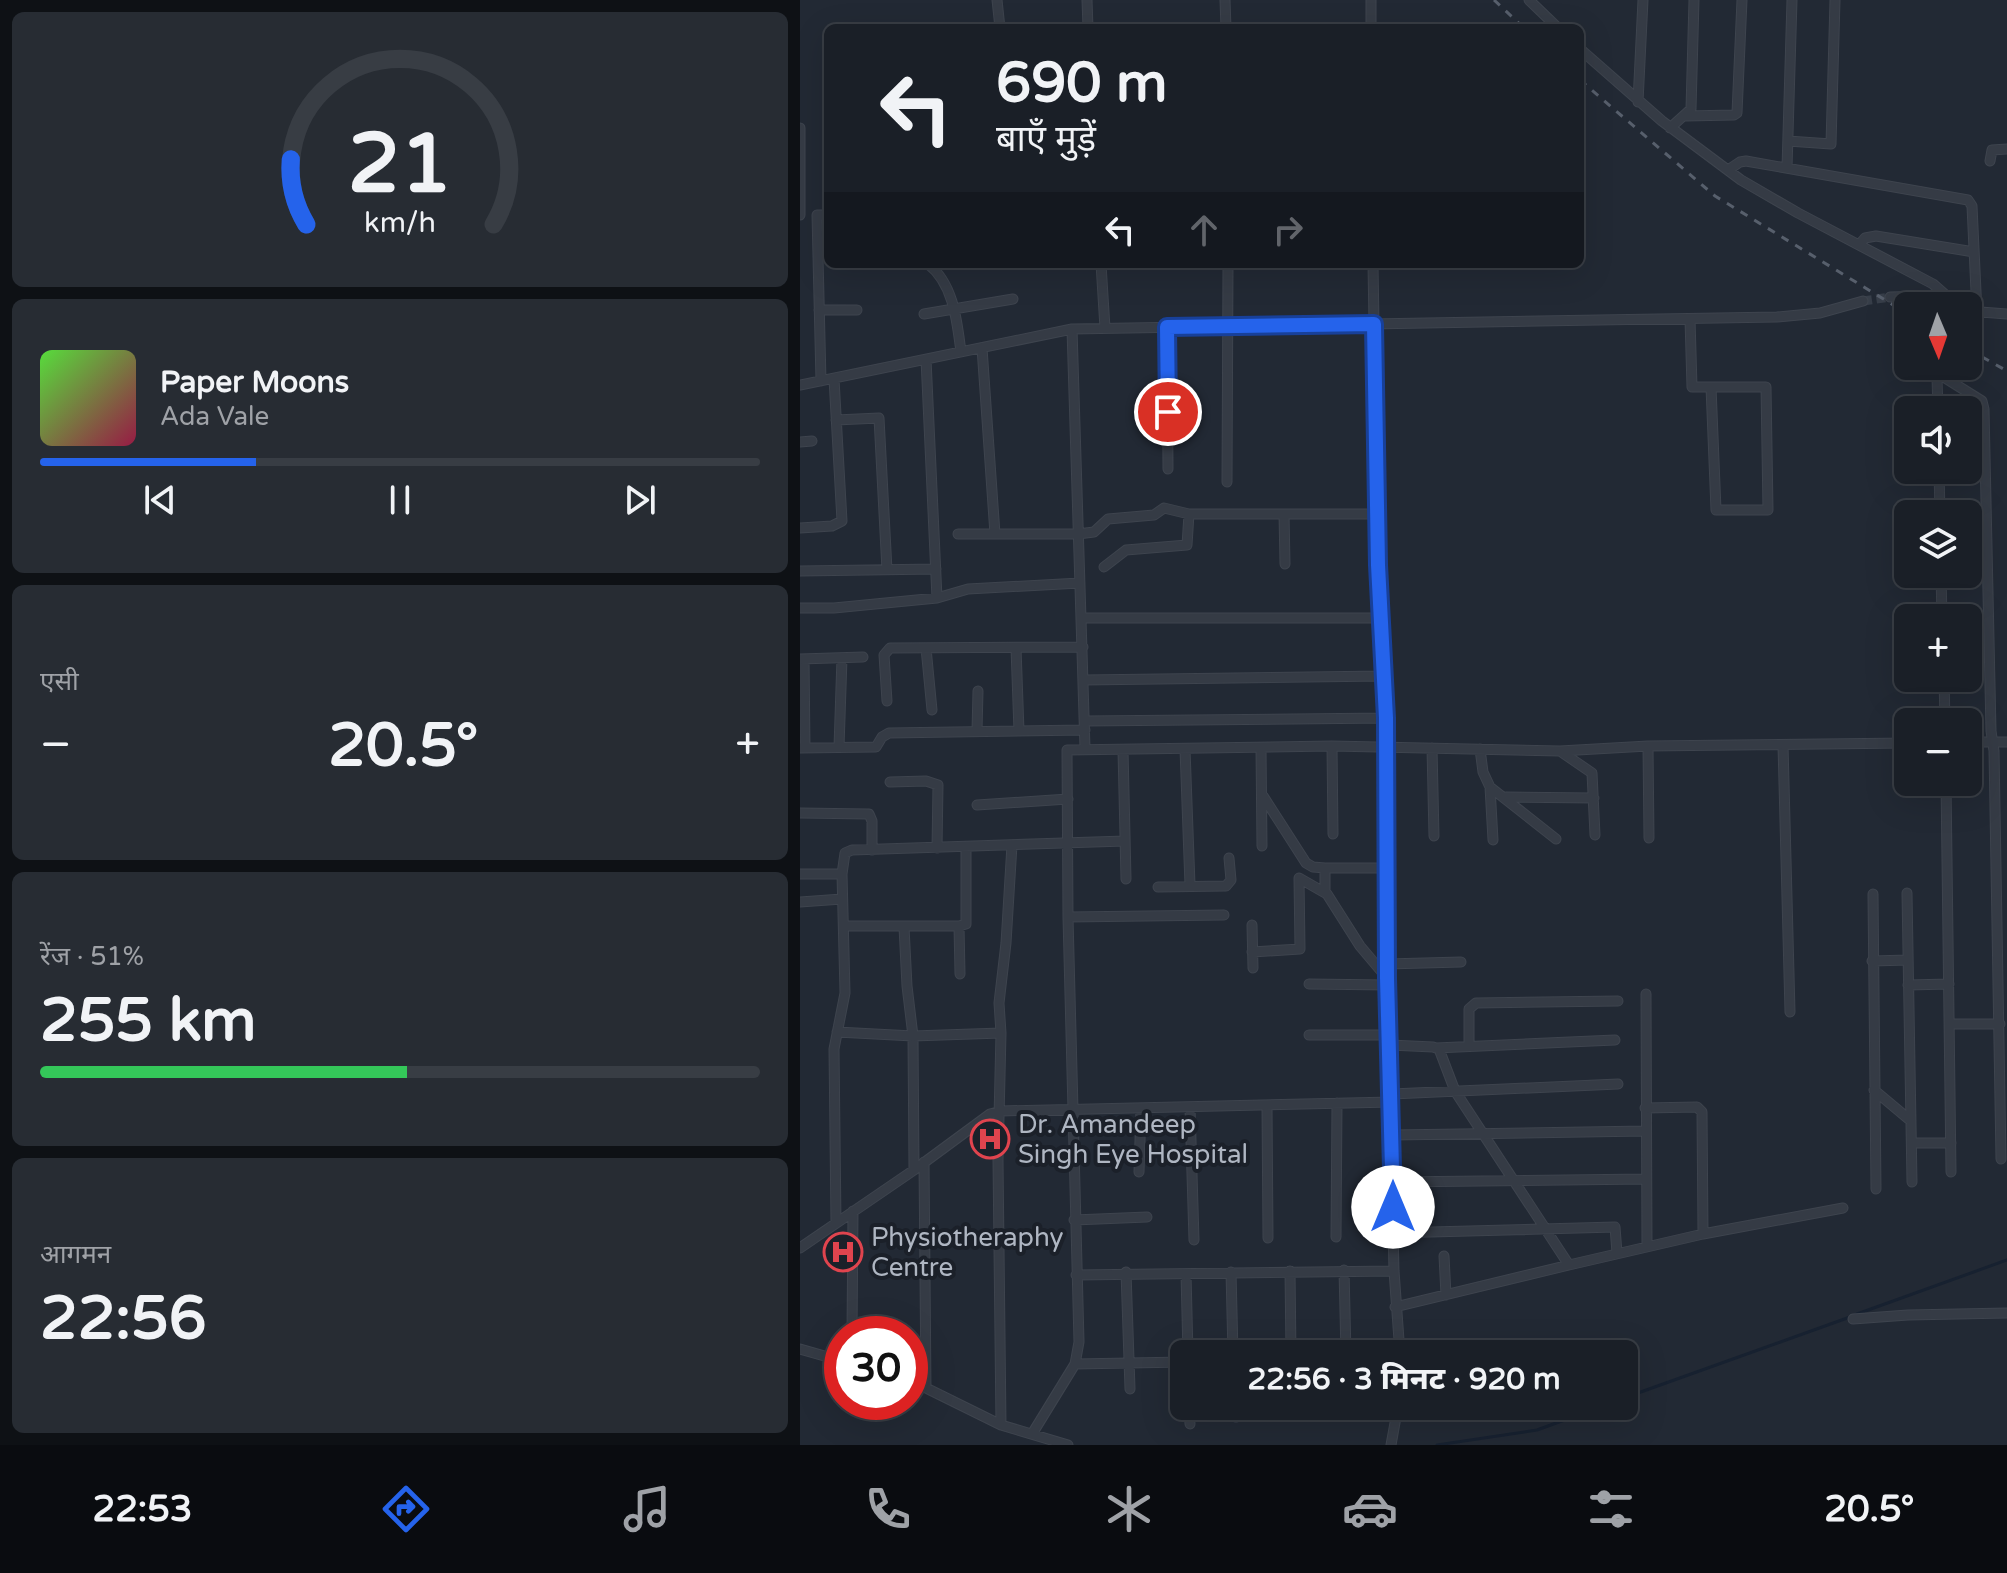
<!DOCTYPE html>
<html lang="hi">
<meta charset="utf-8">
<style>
body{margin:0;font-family:"Varela Round","Noto Sans Devanagari",sans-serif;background:#272c33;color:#f1f3f6;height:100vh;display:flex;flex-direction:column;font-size:30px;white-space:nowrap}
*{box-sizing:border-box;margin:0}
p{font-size:26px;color:#9fa2a7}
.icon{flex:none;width:44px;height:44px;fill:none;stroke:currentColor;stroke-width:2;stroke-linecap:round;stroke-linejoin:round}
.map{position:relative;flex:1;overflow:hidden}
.drawer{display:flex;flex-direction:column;gap:12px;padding:12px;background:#0e1115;width:800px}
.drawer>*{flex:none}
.hud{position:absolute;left:24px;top:24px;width:760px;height:244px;border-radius:12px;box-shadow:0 8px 32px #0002,0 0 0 2px #383d44;background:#1a1f27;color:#f1f3f6;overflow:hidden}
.needle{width:52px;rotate:178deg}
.tools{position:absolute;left:1094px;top:292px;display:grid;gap:16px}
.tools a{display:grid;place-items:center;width:88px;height:88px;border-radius:12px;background:#1a1f27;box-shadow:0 8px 32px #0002,0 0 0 2px #383d44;font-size:40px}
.speed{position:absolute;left:24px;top:1316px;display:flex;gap:16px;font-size:40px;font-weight:700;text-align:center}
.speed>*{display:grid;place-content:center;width:104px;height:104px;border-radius:50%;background:#1a1f27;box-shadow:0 8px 32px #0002,0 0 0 2px #383d44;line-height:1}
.speed .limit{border:12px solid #d22;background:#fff;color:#111}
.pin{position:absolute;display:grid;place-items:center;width:68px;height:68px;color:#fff;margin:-34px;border:4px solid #fff;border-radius:50%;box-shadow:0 2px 8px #0007}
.me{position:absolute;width:88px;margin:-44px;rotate:0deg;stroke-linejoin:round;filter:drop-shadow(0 0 6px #0008)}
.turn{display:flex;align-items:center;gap:28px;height:168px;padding:0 40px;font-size:36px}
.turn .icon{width:104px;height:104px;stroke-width:2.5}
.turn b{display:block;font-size:56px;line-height:68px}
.lanes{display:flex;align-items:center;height:76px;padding:0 40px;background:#0003;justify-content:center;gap:40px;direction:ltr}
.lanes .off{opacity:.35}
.big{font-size:60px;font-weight:800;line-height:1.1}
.drawer .card{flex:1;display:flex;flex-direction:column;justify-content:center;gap:12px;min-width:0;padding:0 28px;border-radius:12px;background:#272c33}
.drawer .dial{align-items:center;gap:0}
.dial svg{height:208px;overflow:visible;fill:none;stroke:#383d44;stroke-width:7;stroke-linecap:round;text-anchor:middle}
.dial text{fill:#f1f3f6;stroke:none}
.song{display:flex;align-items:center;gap:24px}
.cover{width:96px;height:96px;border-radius:12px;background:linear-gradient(135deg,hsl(110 70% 55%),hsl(340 70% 35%))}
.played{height:8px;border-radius:4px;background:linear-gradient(90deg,#2563eb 30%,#383d44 30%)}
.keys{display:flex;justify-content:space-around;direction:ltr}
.heat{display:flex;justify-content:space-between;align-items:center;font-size:44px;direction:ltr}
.charge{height:12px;border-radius:6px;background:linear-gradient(90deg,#34c759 51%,#383d44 0)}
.trip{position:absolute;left:370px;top:1340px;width:468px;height:80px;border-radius:12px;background:#1a1f27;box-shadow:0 8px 32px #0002,0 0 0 2px #383d44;font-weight:800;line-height:80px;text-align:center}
.tab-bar{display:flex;height:128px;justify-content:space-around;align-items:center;background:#0a0c10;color:#9fa2a7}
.tab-bar .icon{width:56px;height:56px}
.tab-bar .selected{color:#2563eb}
.tab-bar b{font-size:36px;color:#f1f3f6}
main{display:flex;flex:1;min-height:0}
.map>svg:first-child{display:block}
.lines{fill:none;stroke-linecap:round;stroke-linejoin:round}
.stream{stroke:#172130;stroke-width:3}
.minor-tunnel{stroke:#373e49;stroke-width:9;stroke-dasharray:9 4.5;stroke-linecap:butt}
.minor-casing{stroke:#3e444e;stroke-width:11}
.minor{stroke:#353b45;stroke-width:9}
.rail{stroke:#575f6c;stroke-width:3;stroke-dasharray:8 8;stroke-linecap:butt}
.route-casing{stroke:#184099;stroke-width:20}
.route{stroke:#2563eb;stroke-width:14}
.labels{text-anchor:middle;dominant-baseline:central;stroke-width:8;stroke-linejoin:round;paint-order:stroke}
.poi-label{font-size:26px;fill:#afb6c2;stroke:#1b2029;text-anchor:start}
</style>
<main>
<section class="drawer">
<div class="card dial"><svg viewBox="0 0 100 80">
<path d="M14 69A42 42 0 1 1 86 69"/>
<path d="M14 69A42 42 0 0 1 8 44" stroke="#2563eb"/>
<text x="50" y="56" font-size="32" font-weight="700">21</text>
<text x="50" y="72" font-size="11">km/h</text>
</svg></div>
<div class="card">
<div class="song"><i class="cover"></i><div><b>Paper Moons</b><p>Ada Vale</p></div></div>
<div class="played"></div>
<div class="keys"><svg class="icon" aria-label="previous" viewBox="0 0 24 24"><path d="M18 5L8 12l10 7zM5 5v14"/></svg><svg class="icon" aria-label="pause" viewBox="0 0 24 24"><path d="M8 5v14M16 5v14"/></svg><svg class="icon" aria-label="next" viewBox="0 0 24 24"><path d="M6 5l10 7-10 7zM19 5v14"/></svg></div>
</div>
<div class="card"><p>एसी</p>
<div class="heat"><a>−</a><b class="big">20.5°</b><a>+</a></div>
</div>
<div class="card"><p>रेंज · 51%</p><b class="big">255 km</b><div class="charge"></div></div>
<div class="card"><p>आगमन</p><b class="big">22:56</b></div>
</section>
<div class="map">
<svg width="1207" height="1445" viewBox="0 0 1207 1445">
<rect width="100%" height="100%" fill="#222934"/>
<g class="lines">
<path class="stream" d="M1057,1314L1207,1260
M824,1398L1050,1317
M637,1445L737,1430L803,1406"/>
<path class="minor-tunnel" d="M1063,301L1090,297"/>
<g class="minor-casing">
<path id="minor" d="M197,0L200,28
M287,0L288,28
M425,0L426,28
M729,0L758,28
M571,28V0
M780,49L862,121L941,180L998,213L1133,284L1158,306
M838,102L843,0
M886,116L934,115L937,113L942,0
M0,128V215
M870,128L891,109L894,0
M988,141L1031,144L1035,0
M1190,161L1192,150L1207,149
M987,168L992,0
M928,170L940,162L946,161L1168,200L1172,206L1177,313
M1059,245L1065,238L1076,236L1174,252
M66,264H79
M128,264C154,284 157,322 161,352
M301,264L305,328
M573,264L578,565L586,718L587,978L594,1271L600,1354
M1090,297L1126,296L1155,306
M19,310H57
M1168,311L1207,314
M124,314L213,299
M890,319L892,387H966L968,510H916L911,387
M367,327L368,469
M272,329L285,748
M182,348L195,534
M126,359L137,598
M21,381L17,215H28
M0,385L272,329L977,317L1020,313L1063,301
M1138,410L1137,378L1142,376L1182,401L1184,409L1191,731L1194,751L1201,1159
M36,420L79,418L87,570
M0,442L12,441
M1139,470L1140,514
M427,482L428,264
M484,514L485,564
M0,528L32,526L42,521L34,379
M158,534H278L294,532L308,519L354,515L364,508L389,514H577
M304,567L326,550L387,545L389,514
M0,571L136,569
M1141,574L1142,618
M0,608H34L137,598L168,589L280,583
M281,618H580
M126,648L132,710
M216,648L219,731
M0,659L63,657
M4,659L5,748
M1144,678L1145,722
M284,680L583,676
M87,701L84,655L90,648L283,647
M285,721L586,718
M177,731L178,691
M1168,742H1207
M983,745L990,1012
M532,746L533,834
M848,746L849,838
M39,747L42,658
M0,748L76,747L82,737L89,733L285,730
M461,748L462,846
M632,748L634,836
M385,749L390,885
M680,749L683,772L690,787L756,839
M323,750L326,879
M760,751L792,773L795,835
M90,782L126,781L138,785L137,848
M1146,782L1151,1172
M690,787L693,840
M463,796L506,863L513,867L525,868
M706,797L794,798
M177,805L268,799
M0,813L69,814L72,821V850
M0,874H42
M358,887L426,886L431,880L429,858
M525,892V868H588
M1107,893L1112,1182
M1073,894L1076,1189
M0,902L42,899
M268,917L424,915
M452,925L453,968
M44,926H159L166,924V847
M159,926L160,974
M104,927L107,986L113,1036L114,1170
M452,952L500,949L499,878L527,894L560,946L587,978
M1072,961L1108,960
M587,964L661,962
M509,984L588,985
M1108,985L1149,984
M846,994L847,1246
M1150,1024H1200
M37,1032L113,1036L201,1033
M509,1035H589
M590,1045L633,1047L639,1049L655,1091L769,1265L595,1307
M669,1046V1009L676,1003L818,1001
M636,1048L815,1040
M1074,1090L1111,1121
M592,1094L818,1084
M467,1106L468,1238
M390,1108L394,1240
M845,1108L897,1107L902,1112L903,1234
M593,1135L845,1131
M1112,1143H1151
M124,1162L126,1388
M339,1172L341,1109
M593,1182L846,1179
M274,1220L347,1217
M36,1223L34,1049L45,993L42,874L45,853L52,850L325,841
M593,1233L815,1227L817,1253
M536,1237L537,1103
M0,1248L114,1170L190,1114L201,1111L592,1102
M644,1256L646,1295
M769,1265L903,1234L1043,1208
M544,1270L546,1354
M490,1271L491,1354
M326,1272L330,1389
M431,1272L433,1354
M386,1274L388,1354
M276,1275L594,1271
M1053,1319L1108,1315L1207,1313
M52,1334L53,1211
M0,1349L42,1361
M275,1364L384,1362
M110,1383L126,1388L201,1425L268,1445
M389,1406L390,1424
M436,1406V1417
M201,1425L198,1160L201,1033L199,1003L206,943L212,845
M232,1434L275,1364L279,1342L268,917L267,750L532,746L760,751L848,746L1108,743
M591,1445L598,1406"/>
</g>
<use href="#minor" class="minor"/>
<path class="rail" d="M694,0L724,28
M780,80L915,196L1108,314
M1168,349L1207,371"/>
</g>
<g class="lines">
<g class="route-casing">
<path id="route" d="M368,412L367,327L574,324L578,565L586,718L587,978L593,1207"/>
</g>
<use href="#route" class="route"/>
</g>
<defs>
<g id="hospital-ring" transform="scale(2)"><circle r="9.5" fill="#1b2029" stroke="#e0444e" stroke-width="1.5"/><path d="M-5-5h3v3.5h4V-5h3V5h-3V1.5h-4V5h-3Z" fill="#e0444e"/></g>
</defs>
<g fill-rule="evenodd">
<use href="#hospital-ring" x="190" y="1139"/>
<use href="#hospital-ring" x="43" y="1252"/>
</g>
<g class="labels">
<g class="poi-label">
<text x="218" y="1124">Dr. Amandeep<tspan x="218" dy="30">Singh Eye Hospital</tspan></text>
<text x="71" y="1237">Physiotheraphy<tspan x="71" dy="30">Centre</tspan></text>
</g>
</g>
</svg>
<div class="tools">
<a><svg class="needle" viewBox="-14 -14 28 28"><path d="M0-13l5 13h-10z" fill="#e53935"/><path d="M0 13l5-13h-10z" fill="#9fa2a7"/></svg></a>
<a><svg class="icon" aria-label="sound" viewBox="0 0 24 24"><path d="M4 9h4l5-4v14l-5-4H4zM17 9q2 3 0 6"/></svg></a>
<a><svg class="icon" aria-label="layers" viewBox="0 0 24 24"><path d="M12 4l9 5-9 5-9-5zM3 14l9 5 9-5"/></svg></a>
<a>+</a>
<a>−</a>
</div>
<div class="speed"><div class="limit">30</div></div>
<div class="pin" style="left:368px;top:412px;background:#d93025"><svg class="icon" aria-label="arrive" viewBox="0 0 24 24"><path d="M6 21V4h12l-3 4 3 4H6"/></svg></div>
<svg class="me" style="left:593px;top:1207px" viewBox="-20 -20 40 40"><circle r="19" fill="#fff"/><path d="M0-13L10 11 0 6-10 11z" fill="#2563eb"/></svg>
<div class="trip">22:56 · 3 मिनट · 920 m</div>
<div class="hud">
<div class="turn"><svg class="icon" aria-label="left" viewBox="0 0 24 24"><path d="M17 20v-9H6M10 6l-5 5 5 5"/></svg><div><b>690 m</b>बाएँ मुड़ें</div></div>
<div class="lanes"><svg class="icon" aria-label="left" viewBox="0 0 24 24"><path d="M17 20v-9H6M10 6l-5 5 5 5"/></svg><svg class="icon off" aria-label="ahead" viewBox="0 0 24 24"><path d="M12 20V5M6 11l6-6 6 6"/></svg><svg class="icon off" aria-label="right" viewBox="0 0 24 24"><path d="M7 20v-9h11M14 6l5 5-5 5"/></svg></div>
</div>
</div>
</main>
<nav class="tab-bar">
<b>22:53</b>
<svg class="icon selected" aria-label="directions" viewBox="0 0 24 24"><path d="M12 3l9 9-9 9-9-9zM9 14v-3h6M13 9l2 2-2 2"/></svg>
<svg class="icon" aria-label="music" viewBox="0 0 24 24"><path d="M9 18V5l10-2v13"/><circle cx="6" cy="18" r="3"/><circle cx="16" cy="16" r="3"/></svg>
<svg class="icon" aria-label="phone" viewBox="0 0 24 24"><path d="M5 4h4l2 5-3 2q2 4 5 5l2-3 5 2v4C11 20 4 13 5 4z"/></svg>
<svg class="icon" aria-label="climate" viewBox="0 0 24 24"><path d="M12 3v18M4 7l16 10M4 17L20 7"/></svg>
<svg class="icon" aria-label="car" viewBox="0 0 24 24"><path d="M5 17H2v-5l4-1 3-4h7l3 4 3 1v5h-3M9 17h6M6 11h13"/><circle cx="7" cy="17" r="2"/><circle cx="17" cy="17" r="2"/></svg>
<svg class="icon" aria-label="filters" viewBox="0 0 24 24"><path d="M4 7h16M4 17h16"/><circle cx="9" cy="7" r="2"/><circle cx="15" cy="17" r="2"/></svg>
<b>20.5°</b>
</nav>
